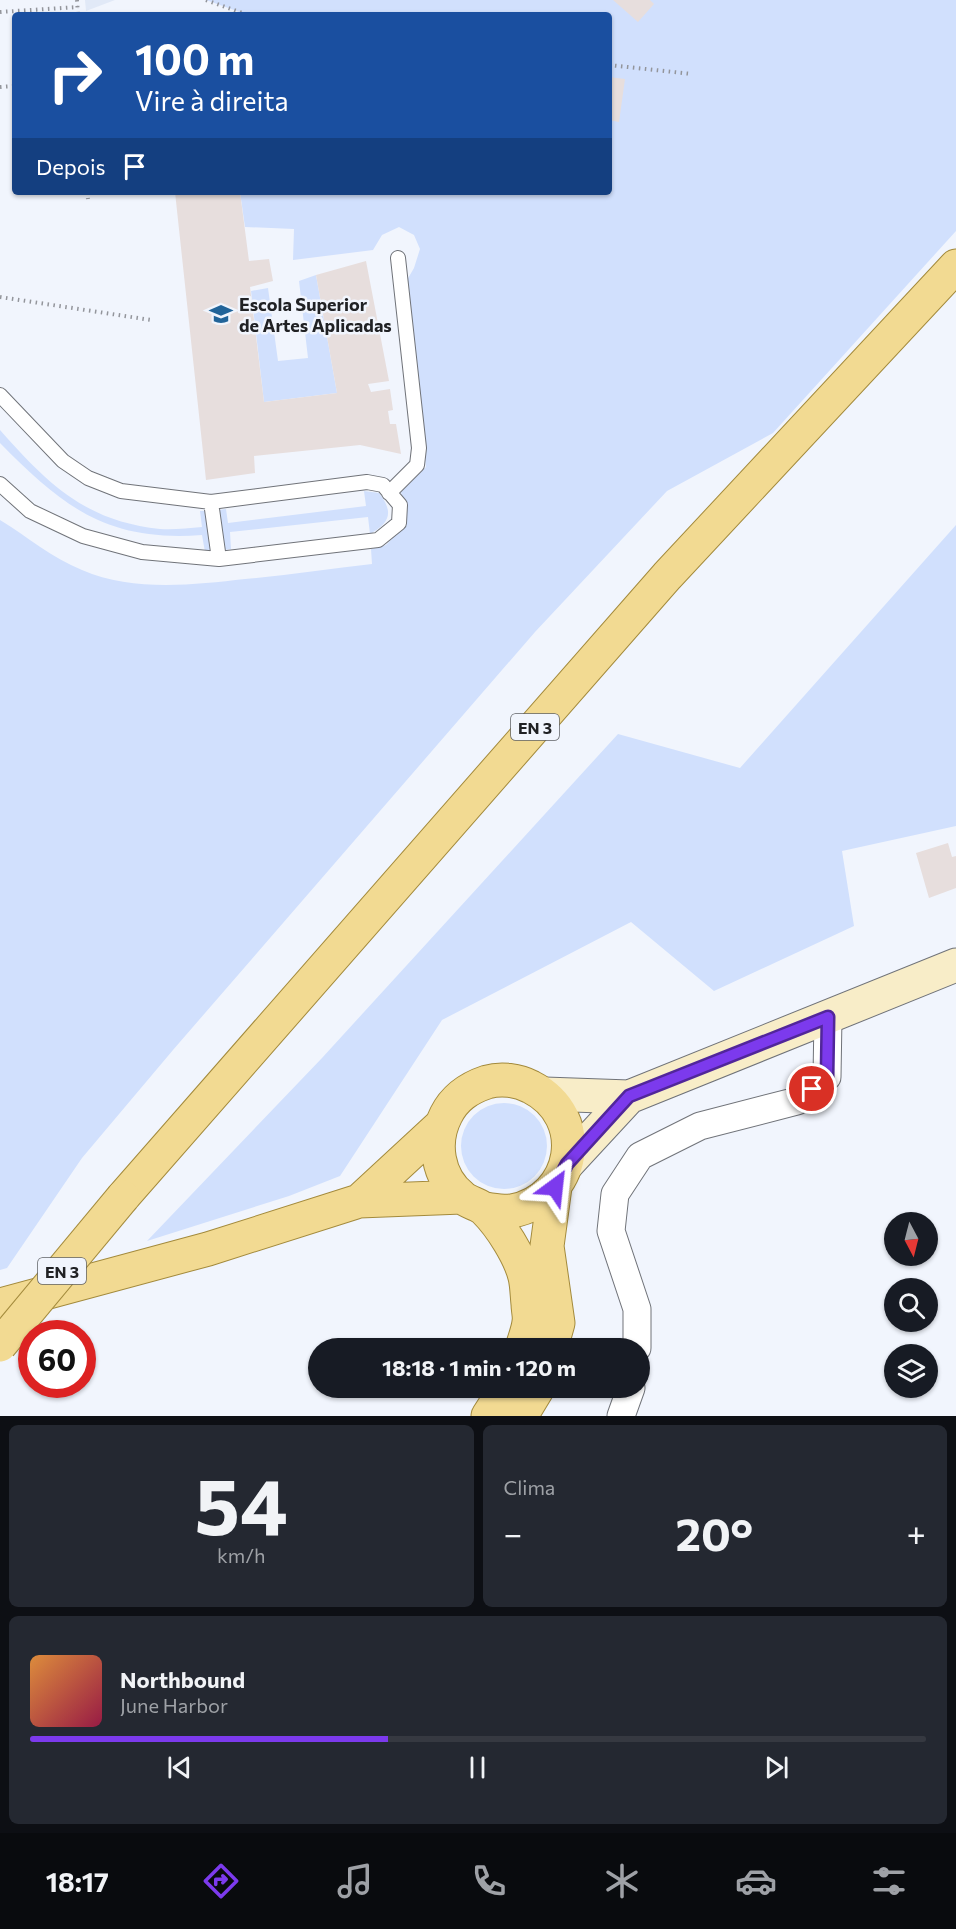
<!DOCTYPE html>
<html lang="pt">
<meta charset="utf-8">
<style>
body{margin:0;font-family:Commissioner,sans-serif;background:#242831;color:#f1f3f6;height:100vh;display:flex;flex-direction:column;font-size:22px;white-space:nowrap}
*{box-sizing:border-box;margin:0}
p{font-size:20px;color:#9ea1a6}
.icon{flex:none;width:33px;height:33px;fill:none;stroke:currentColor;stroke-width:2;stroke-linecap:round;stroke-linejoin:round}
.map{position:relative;height:1416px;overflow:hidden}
.side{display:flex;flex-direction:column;gap:9px;padding:9px;background:#0d0f14;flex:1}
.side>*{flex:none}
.top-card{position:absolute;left:12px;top:12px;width:600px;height:183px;border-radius:6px;box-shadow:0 2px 4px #0004;background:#1a4fa0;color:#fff;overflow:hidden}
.needle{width:39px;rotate:173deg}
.tools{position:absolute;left:884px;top:1212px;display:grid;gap:12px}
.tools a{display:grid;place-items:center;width:54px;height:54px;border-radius:50%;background:#171b24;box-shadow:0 2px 4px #0004;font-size:30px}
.speed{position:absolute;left:18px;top:1320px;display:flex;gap:12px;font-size:30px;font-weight:700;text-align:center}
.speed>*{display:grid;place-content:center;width:78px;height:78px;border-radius:50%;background:#171b24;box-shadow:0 2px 4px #0004;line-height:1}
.speed .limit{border:9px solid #d22;background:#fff;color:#111}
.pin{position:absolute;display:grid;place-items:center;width:51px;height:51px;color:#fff;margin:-26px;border:3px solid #fff;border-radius:50%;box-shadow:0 2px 6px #0007}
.me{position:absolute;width:66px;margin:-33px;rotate:30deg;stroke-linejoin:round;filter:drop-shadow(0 0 4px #0008)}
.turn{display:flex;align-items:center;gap:21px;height:126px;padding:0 24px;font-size:27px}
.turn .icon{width:78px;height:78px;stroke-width:2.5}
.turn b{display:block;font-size:42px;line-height:51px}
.then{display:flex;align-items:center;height:57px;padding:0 24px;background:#0003;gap:12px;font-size:22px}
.big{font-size:45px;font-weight:700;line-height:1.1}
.side .tile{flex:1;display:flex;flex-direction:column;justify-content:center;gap:9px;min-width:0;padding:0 21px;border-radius:9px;background:#242831}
.side .dial{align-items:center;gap:0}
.dial b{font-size:78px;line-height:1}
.song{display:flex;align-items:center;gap:18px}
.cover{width:72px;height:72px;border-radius:9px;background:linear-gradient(135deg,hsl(30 70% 55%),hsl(340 70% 35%))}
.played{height:6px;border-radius:3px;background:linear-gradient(90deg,#7c3aed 40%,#363941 40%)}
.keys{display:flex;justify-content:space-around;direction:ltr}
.heat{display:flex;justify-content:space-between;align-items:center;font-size:33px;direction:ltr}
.side .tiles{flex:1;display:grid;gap:9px;grid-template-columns:1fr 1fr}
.tile:last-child{grid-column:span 2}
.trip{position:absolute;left:308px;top:1338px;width:342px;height:60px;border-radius:30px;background:#171b24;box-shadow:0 2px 4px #0004;font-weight:700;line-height:60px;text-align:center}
.dock{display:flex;height:96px;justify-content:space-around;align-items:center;background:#090b0e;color:#9ea1a6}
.dock .icon{width:42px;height:42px}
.dock .current{color:#7c3aed}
.dock b{font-size:27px;color:#f1f3f6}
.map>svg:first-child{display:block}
.built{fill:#e1e9f7}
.green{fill:#d1e0fd}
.building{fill:#e7dedd}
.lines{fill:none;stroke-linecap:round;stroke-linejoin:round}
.lane-casing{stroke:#707379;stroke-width:16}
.street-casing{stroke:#707379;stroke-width:29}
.secondary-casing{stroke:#707379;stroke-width:35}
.primary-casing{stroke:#a38a3c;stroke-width:35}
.path{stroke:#93959b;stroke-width:4;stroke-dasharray:1.5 4.5;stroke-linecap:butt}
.lane{stroke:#fff;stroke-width:14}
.street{stroke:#fff;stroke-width:27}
.secondary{stroke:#f8edc8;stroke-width:33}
.primary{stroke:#f2da92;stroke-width:33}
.primary-bridge-casing{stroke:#a38a3c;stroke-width:35;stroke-linecap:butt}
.primary-bridge{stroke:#f2da92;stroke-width:33}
.route-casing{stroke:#51269a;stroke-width:15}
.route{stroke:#7c3aed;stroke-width:10}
.labels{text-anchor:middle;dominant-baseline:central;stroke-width:5;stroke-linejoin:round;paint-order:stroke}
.shield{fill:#f1f5fd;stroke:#5f6165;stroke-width:1.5}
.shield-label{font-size:16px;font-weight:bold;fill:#202124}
.poi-label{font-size:18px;font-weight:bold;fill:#202124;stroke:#f1f5fd;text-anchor:start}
</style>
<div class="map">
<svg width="956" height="1416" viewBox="0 0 956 1416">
<rect width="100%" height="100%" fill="#f1f5fd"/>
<path class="built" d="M85,0H115L86,11Z"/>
<path class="green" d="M206,0H956V231L773,433L667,491L535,632L173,1050L82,1158L7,1268L0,1270V520C28,537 52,558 82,570C133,592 192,585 245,579C288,575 330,569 372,564L371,549L386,545L401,529L406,511L401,492L426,467L407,280L414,268L420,249L414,235L399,227L382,235L373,250L293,260L294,229L245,227L240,192H609V15H248Z
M316,275L337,393L264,402L251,291L268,288L278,361L308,358L299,281Z
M0,430C48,484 85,521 160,529C174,530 188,528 202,527L200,511H207L211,551L205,552L202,535C107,542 63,507 0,443Z
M364,491L379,493C394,512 390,523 370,534L368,517L230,532L231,549L224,550L218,510L226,509L228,523L366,506Z
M956,525V826L842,851L854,926L714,991L631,922L442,1020L340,1176L289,1196L147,1241L322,1058L618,734L740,768Z
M461 1146a43 43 0 1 1 86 0a43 43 0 1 1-86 0Z"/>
<path class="building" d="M613,0H650L654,4L638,22Z
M609,77L625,79L619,122L609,120Z
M175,192H240L249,261L269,259L273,281L250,287L264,402L337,393L316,275L366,261L389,381L368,384L371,392L390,389L393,410L388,411L390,424H396L401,454L360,445L254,456L255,473L206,480Z
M948,843L952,857L956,856V888L929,898L916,853Z"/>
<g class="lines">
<g class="lane-casing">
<path id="lane" d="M0,395L63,461L88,478L121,491L211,502L367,482L383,485L400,505L399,523L378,540L219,559L142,552L83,536L30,511L0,484
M389,493L417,465L419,448L398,258
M211,502L219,559"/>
</g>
<g class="street-casing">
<path id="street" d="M637,1348V1309L611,1231L615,1194L640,1156L700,1126L797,1101L827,1077L828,1017
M621,1416L631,1388"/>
</g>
<g class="secondary-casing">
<path id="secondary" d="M545,1094L629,1097L956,965
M567,1164L629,1097"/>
</g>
<g class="primary-casing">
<path id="primary" d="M123,1197L667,576L956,266
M359,1201L439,1127
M484,1209C493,1210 503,1212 512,1211C576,1199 590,1117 531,1087C518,1080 501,1078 487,1082C469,1088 455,1097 446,1115C432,1142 437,1177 462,1197C469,1203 479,1204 485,1210C501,1226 520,1256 525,1277C527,1285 527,1295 528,1304C528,1310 530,1316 529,1322C528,1331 524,1340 522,1348
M0,1305L208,1249L359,1201L462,1197
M551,1348L558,1323L547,1246L555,1187
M488,1416L506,1388
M521,1416L538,1388"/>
</g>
<path class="path" d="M77,0L78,15
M206,0L248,15
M0,12L78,7
M609,65L692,74
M0,87L15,86
M87,192L88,199
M0,297L151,320"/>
<use href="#lane" class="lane"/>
<use href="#street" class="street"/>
<use href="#secondary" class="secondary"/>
<use href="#primary" class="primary"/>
<g class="primary-bridge-casing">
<path id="primary-bridge" d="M0,1345L123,1197"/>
</g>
<use href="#primary-bridge" class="primary-bridge"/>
</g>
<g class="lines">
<g class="route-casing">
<path id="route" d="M555,1187L567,1164L629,1096L828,1017L827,1077L812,1089"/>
</g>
<use href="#route" class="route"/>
</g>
<defs>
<g id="university-bare" transform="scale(1.8)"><path d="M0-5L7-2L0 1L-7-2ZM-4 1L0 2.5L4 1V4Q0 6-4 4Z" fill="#226499" stroke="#f1f5fd" stroke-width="2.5" paint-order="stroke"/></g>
</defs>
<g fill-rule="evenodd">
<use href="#university-bare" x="221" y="314"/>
</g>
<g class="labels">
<g class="shield">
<rect x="511" y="714" width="48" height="26" rx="4.5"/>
<rect x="38" y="1258" width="48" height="26" rx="4.5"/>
</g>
<g class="shield-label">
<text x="535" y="727">EN 3</text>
<text x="62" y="1271">EN 3</text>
</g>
<g class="poi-label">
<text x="239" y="304">Escola Superior<tspan x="239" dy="21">de Artes Aplicadas</tspan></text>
</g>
</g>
</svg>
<div class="tools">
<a><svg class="needle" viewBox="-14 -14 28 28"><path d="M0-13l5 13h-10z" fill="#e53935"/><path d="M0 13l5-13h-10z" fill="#9ea1a6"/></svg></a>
<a><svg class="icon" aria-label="search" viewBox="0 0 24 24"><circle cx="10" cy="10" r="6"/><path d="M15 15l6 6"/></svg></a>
<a><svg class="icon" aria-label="layers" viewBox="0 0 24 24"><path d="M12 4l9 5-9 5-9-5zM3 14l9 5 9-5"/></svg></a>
</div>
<div class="speed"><div class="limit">60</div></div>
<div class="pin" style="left:812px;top:1089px;background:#d93025"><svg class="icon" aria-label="arrive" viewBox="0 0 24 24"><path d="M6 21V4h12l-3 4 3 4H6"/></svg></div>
<svg class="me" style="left:555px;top:1187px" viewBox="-20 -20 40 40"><path d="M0-17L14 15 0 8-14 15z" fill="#7c3aed" stroke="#fff" stroke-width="4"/></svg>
<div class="trip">18:18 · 1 min · 120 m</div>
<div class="top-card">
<div class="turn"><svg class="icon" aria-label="right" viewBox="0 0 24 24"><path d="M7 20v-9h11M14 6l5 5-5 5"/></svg><div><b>100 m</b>Vire à direita</div></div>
<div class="then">Depois<svg class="icon" aria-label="arrive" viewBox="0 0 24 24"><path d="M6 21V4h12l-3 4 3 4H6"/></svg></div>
</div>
</div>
<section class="side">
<div class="tiles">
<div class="tile dial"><b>54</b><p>km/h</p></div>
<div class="tile"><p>Clima</p>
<div class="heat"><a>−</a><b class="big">20°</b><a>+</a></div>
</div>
<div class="tile">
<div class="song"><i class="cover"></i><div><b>Northbound</b><p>June Harbor</p></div></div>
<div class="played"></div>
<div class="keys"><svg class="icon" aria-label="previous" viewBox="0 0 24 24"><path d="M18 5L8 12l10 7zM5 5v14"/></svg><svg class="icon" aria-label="pause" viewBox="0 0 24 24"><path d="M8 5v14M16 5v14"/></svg><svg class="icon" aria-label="next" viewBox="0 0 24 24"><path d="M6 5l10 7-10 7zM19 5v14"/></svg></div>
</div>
</div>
</section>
<nav class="dock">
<b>18:17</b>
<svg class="icon current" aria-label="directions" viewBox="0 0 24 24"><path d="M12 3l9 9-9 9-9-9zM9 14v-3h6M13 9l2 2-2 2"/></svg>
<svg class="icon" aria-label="music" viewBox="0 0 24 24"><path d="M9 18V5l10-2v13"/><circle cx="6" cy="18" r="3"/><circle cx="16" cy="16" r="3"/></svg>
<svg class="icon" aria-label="phone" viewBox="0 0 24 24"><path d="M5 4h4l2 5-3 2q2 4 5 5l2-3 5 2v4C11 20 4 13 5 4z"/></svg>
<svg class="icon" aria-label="climate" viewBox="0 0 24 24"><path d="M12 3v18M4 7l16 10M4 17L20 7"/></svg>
<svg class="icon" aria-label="car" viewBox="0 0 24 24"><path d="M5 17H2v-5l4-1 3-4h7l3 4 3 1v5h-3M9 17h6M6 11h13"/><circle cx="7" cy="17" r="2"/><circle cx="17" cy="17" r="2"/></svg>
<svg class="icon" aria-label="filters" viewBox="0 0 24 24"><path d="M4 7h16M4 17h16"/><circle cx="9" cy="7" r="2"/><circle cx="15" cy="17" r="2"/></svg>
</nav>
